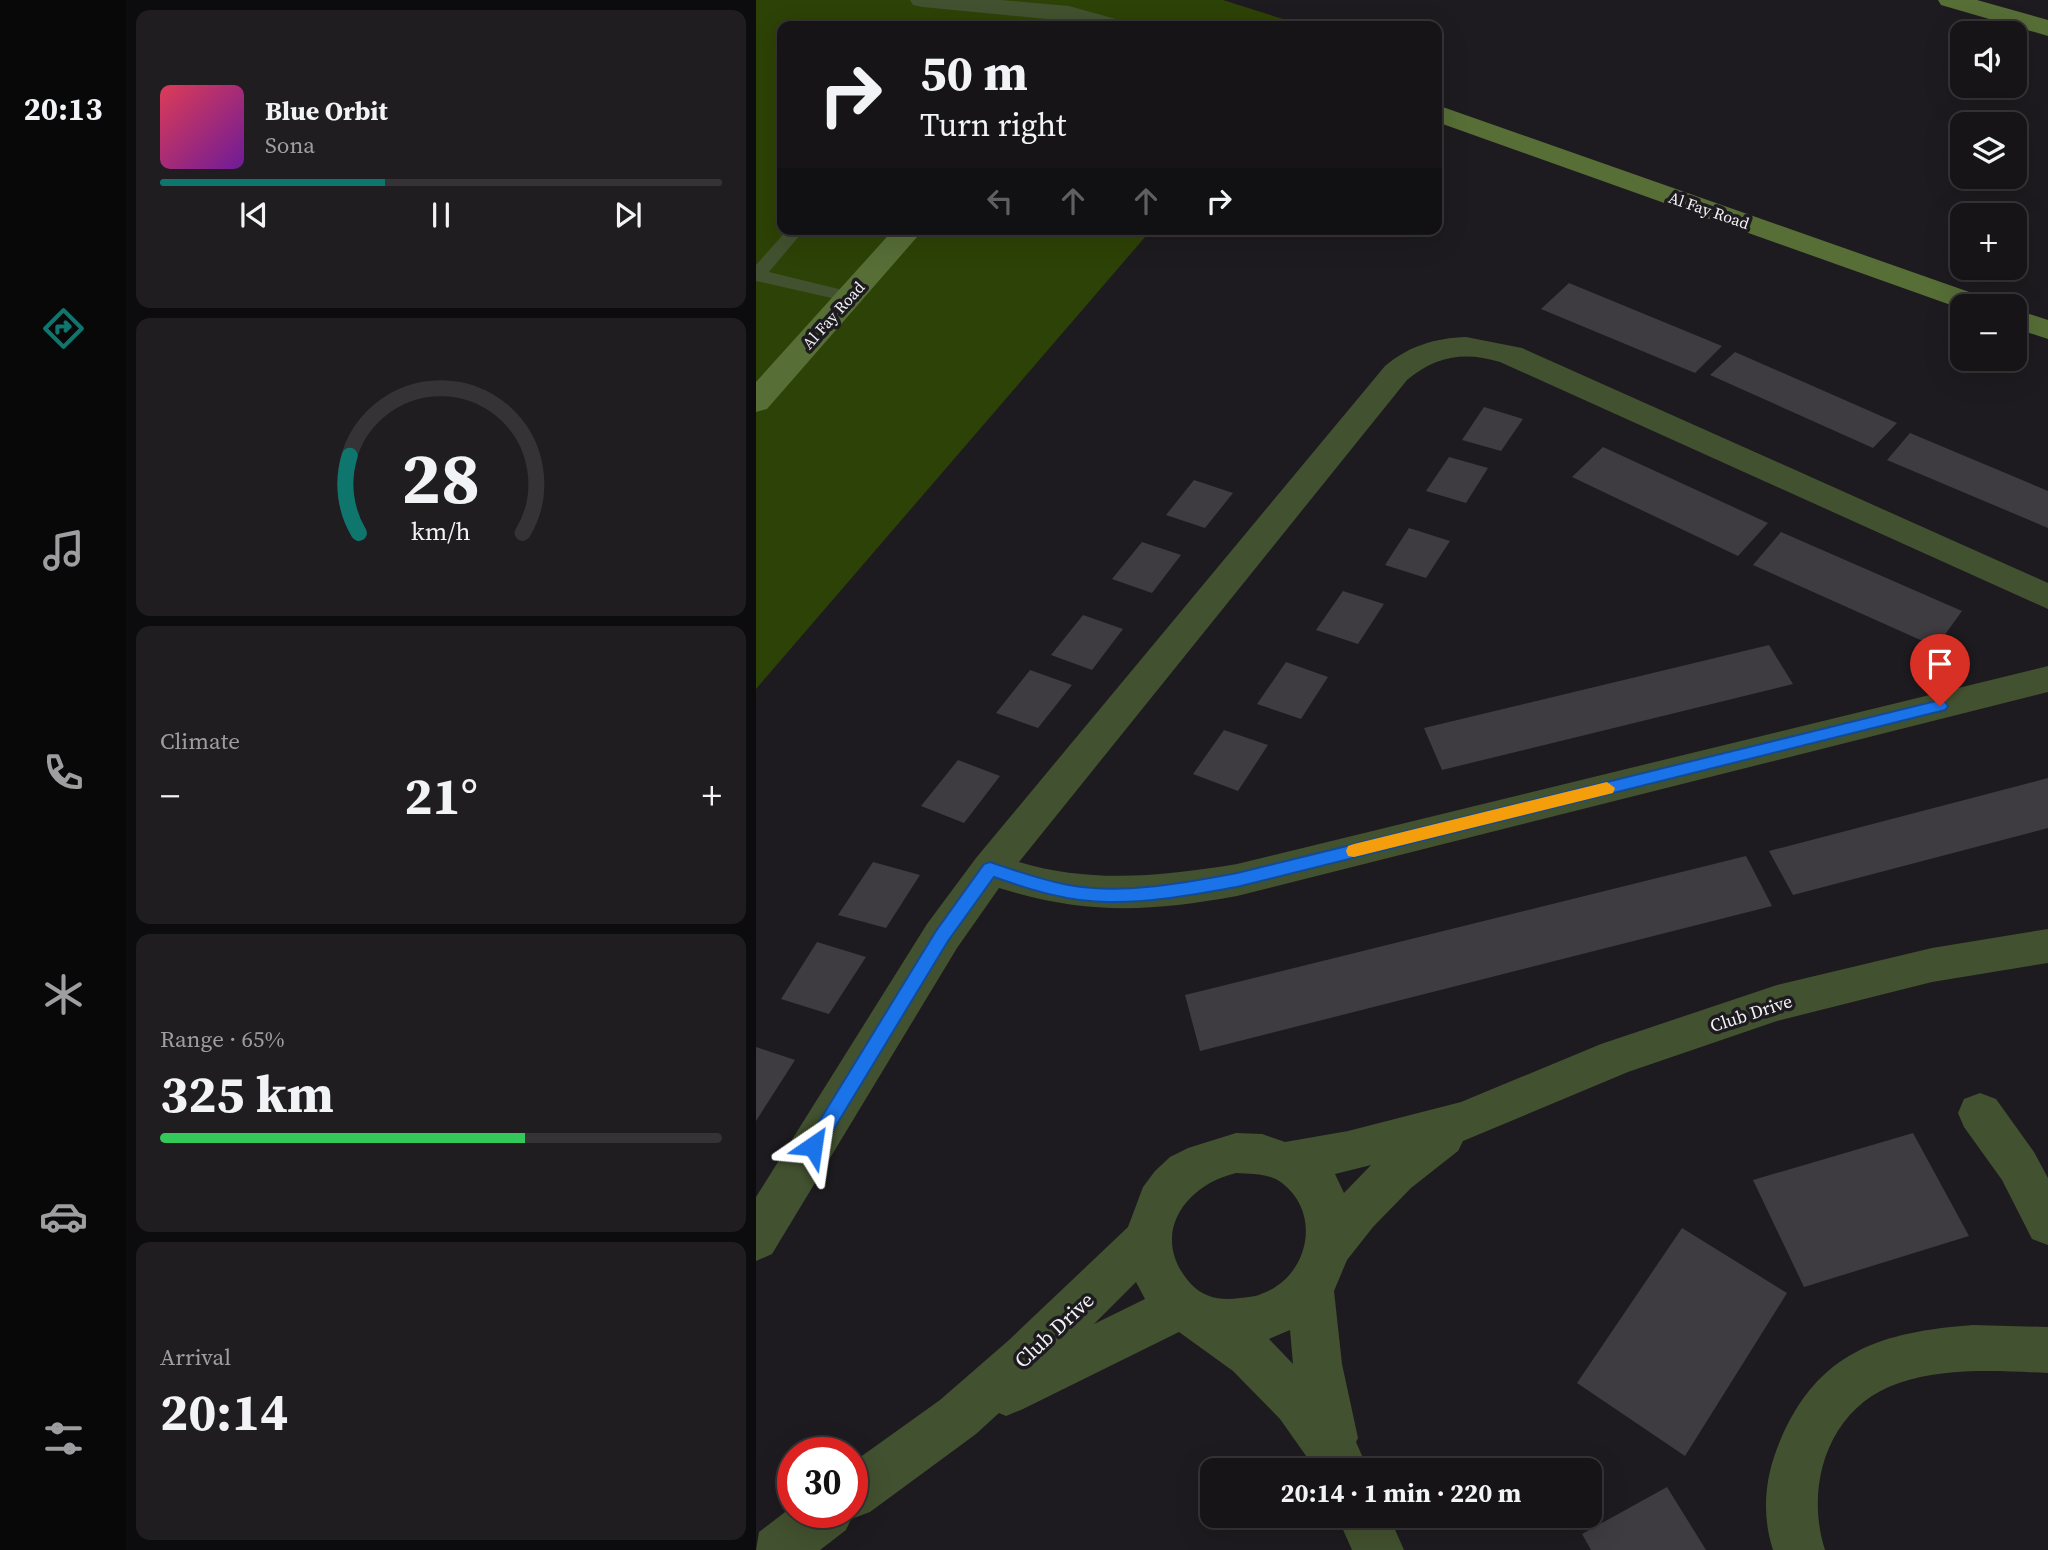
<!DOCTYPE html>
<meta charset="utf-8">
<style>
body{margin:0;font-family:"Source Serif 4",serif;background:#1f1d20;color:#f1f3f6;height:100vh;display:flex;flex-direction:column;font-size:26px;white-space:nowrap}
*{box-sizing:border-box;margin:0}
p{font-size:23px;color:#9e9ea1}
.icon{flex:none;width:38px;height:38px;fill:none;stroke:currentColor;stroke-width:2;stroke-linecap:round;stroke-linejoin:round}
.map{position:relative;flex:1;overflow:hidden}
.drawer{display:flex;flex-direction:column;gap:10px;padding:10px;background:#0c0b0d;width:630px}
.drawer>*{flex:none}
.banner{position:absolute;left:21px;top:21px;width:665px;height:214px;border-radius:14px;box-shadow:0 7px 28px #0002,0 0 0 2px #353336;background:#161417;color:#f1f3f6;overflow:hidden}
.controls{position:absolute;left:1194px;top:21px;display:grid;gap:14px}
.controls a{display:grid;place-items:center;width:77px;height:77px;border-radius:14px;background:#161417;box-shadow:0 7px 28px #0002,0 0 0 2px #353336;font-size:35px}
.speed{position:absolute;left:21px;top:1437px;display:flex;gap:14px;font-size:35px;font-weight:700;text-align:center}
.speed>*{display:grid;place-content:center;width:91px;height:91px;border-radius:50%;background:#161417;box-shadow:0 7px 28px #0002,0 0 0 2px #353336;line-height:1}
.speed .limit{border:10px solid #d22;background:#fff;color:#111}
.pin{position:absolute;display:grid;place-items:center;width:60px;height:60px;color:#fff;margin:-72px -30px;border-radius:50% 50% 50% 0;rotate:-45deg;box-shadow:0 0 7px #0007}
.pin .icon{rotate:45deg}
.me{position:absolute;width:77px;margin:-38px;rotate:32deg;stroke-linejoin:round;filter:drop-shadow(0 0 5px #0008)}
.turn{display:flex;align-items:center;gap:24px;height:147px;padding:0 28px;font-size:32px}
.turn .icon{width:91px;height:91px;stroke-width:2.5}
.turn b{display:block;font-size:49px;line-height:60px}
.lanes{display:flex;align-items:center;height:66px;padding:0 28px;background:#0003;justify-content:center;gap:35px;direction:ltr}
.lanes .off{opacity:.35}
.big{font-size:52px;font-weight:700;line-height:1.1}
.drawer .tile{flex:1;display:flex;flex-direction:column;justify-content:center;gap:10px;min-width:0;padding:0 24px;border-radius:14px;background:#1f1d20}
.drawer .dial{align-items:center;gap:0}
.dial svg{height:182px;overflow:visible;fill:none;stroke:#353336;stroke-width:7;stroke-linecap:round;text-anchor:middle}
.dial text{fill:#f1f3f6;stroke:none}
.song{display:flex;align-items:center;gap:21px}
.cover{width:84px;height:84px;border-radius:10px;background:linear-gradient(135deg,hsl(350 70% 55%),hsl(280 70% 35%))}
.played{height:7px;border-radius:4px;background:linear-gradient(90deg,#0f766e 40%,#353336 40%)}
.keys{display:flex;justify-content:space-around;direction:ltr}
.heat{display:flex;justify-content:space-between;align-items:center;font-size:38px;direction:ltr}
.charge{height:10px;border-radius:5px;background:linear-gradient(90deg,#34c759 65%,#353336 0)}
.trip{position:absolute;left:444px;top:1458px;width:402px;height:70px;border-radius:14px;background:#161417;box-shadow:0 7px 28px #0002,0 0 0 2px #353336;font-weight:700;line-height:70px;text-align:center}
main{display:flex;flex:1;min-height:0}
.dock{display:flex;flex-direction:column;width:126px;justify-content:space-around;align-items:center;background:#090809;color:#9e9ea1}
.dock .icon{width:49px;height:49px}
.dock .active{color:#0f766e}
.dock b{font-size:32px;color:#f1f3f6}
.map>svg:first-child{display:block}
.green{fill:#2d4206}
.building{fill:#3e3c40}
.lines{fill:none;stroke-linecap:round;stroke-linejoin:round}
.lane{fill:#42512f;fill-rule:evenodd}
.street{fill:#42512f;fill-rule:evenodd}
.secondary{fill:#576e37;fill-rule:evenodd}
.route{fill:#1a73e8;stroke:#114b97;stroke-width:2}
.slow{fill:#f59e0b}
.labels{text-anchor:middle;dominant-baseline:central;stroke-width:7;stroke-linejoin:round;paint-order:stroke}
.far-street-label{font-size:16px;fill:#f2f1f4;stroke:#1d1b1f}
.street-label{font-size:18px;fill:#f2f1f4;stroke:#1d1b1f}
.near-street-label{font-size:21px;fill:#f2f1f4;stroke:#1d1b1f}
</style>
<main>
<nav class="dock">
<b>20:13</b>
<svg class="icon active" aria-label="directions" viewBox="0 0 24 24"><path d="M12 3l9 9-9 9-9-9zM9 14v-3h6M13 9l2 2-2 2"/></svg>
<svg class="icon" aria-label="music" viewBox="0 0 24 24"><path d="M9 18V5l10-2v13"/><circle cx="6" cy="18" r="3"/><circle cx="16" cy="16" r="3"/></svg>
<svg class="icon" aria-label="phone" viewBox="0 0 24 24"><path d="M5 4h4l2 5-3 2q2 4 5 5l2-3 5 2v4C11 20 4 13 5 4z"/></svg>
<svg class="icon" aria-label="climate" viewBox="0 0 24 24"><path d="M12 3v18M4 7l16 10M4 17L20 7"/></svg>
<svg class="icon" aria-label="car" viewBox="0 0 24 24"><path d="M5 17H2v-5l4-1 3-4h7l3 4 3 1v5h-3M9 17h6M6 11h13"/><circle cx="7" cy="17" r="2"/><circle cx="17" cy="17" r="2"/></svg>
<svg class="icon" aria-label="filters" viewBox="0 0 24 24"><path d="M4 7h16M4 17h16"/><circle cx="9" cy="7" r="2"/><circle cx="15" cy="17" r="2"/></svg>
</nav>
<section class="drawer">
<div class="tile">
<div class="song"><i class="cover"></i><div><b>Blue Orbit</b><p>Sona</p></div></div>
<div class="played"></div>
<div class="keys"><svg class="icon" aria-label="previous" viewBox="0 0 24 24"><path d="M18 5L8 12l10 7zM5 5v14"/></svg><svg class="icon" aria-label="pause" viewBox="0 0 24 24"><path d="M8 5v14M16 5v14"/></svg><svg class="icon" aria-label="next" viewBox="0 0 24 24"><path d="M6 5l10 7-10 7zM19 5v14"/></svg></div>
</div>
<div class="tile dial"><svg viewBox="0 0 100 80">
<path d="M14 69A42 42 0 1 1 86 69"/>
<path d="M14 69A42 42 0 0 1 10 35" stroke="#0f766e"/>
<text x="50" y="56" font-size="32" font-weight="700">28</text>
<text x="50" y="72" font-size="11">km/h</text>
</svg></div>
<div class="tile"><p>Climate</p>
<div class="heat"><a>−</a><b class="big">21°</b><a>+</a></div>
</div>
<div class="tile"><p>Range · 65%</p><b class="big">325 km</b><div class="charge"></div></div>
<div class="tile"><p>Arrival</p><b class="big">20:14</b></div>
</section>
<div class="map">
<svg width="1292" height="1550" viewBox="0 0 1292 1550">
<rect width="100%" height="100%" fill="#1d1b1f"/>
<path class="green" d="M0,0H467L549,26H26V229H396L0,689Z"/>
<path class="building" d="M813,283L966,346L939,373L785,309Z
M979,352L1141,423L1117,448L954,375Z
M728,407L767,419L745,451L706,440Z
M1154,433L1292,491V528L1131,460Z
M847,447L1012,523L982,556L816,477Z
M693,457L732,468L710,503L670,491Z
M438,480L477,493L449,528L410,515Z
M653,528L694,541L670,578L629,565Z
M1025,532L1206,611L1180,647L997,565Z
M386,542L425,555L396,593L356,579Z
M587,591L628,604L602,644L560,630Z
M327,615L367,629L336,670L295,655Z
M1013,645L1037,684L686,770L668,728Z
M530,662L572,677L545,719L501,704Z
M274,670L316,685L282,728L240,713Z
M468,730L512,745L482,791L437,774Z
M202,760L244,776L208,823L165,806Z
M1292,778V828L1037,895L1013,851Z
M990,856L1016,906L444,1051L429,995Z
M117,862L164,875L130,928L82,915Z
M61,942L110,957L73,1014L25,999Z
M0,1047L39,1060L0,1121Z
M1157,1133L1213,1236L1048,1287L997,1180Z
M926,1228L1031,1293L929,1456L821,1383Z
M911,1487L950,1550H835L826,1534Z"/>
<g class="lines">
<path class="lane" d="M32,229H49L13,272L99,293L102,297L99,301L93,302L0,281V265Z"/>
<path class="street" d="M154,0H245L313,6L367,21L371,26H330L312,21L166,7L157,5Z
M710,337L766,348L1292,583V609L744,362C709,351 679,356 651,380L263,862C336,884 407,876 481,864L1292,666V692L481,896C392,912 331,915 243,888L201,948L16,1254L0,1261V1197L171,924L220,858L629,366C653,346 679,338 710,337Z
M1292,929V963L1176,982L1021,1021L872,1072L707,1141L702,1151L655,1188L617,1227L591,1260L578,1291L586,1364L602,1438L600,1442L607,1458L602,1470H560L524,1419L477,1371L423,1332L267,1409L250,1416L243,1413L220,1434L114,1512L95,1519L90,1530L64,1550H0L3,1532L37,1506V1512H96V1463L184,1400L253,1340L372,1227L387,1187L399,1171L414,1157L432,1148L480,1133L506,1134L529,1142L592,1131L705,1102L845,1044L1021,985L1176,948ZM615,1165L588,1193L579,1174ZM480,1173C496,1174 513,1173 526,1183C567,1214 552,1278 505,1294C499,1297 491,1297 484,1298C466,1301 448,1298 435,1284C393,1238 426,1186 480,1173ZM380,1282L389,1299L338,1324ZM534,1330L537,1364L513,1339Z
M1224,1093L1240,1099L1278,1152L1292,1178V1245L1276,1239L1246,1180L1208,1127L1202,1113L1208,1099Z
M1217,1325L1292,1327V1373C1243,1371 1190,1367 1143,1383C1073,1406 1048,1485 1069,1550H1017C1005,1513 1009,1476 1024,1441C1062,1351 1125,1332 1217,1325Z
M581,1516H633L648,1550H596Z"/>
<path class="secondary" d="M1182,0H1221L1292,20V36L1185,5Z
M681,105L1236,300L1240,306H1206V309L681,122Z
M138,229H168L11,409L0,412V382Z
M1258,309L1292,320V339L1258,328Z"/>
</g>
<path class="route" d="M1184,700L1189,702L1192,706L1189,710L481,887C439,894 395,903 353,902C313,902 275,890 238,877L192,941L64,1152L57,1154L51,1152L48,1146L180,931L228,864L234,862C260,871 286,880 313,885C367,895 427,883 481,873Z"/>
<path class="slow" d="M851,782L859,788L857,793L598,857L592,856L590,851L592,846L598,844Z"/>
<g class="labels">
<g class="far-street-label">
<text transform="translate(953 210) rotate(19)">Al Fay Road</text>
<text transform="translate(77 315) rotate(-48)">Al Fay Road</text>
</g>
<g class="street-label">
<text transform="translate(995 1013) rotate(-18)">Club Drive</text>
</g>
<g class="near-street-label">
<text transform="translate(298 1330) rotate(-43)">Club Drive</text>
</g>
</g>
</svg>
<div class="controls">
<a><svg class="icon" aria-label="sound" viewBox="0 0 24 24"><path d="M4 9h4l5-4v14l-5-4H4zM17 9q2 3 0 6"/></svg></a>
<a><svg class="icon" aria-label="layers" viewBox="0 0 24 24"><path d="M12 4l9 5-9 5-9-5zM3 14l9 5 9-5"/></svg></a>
<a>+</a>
<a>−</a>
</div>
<div class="speed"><div class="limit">30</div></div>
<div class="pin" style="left:1184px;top:706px;background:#d93025"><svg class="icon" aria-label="arrive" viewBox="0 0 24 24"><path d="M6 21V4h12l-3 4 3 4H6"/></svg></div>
<svg class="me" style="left:57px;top:1146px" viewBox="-20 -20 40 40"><path d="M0-17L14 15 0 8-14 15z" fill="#1a73e8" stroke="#fff" stroke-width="4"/></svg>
<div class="trip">20:14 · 1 min · 220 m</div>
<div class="banner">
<div class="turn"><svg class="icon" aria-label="right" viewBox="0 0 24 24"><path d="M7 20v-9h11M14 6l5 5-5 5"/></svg><div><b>50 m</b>Turn right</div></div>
<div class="lanes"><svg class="icon off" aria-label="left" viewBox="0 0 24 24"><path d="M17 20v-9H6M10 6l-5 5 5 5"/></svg><svg class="icon off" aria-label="ahead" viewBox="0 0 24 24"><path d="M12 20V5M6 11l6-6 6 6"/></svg><svg class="icon off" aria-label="ahead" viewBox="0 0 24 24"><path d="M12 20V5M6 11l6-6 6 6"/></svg><svg class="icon" aria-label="right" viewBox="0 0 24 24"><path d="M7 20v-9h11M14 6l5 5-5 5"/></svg></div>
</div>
</div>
</main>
